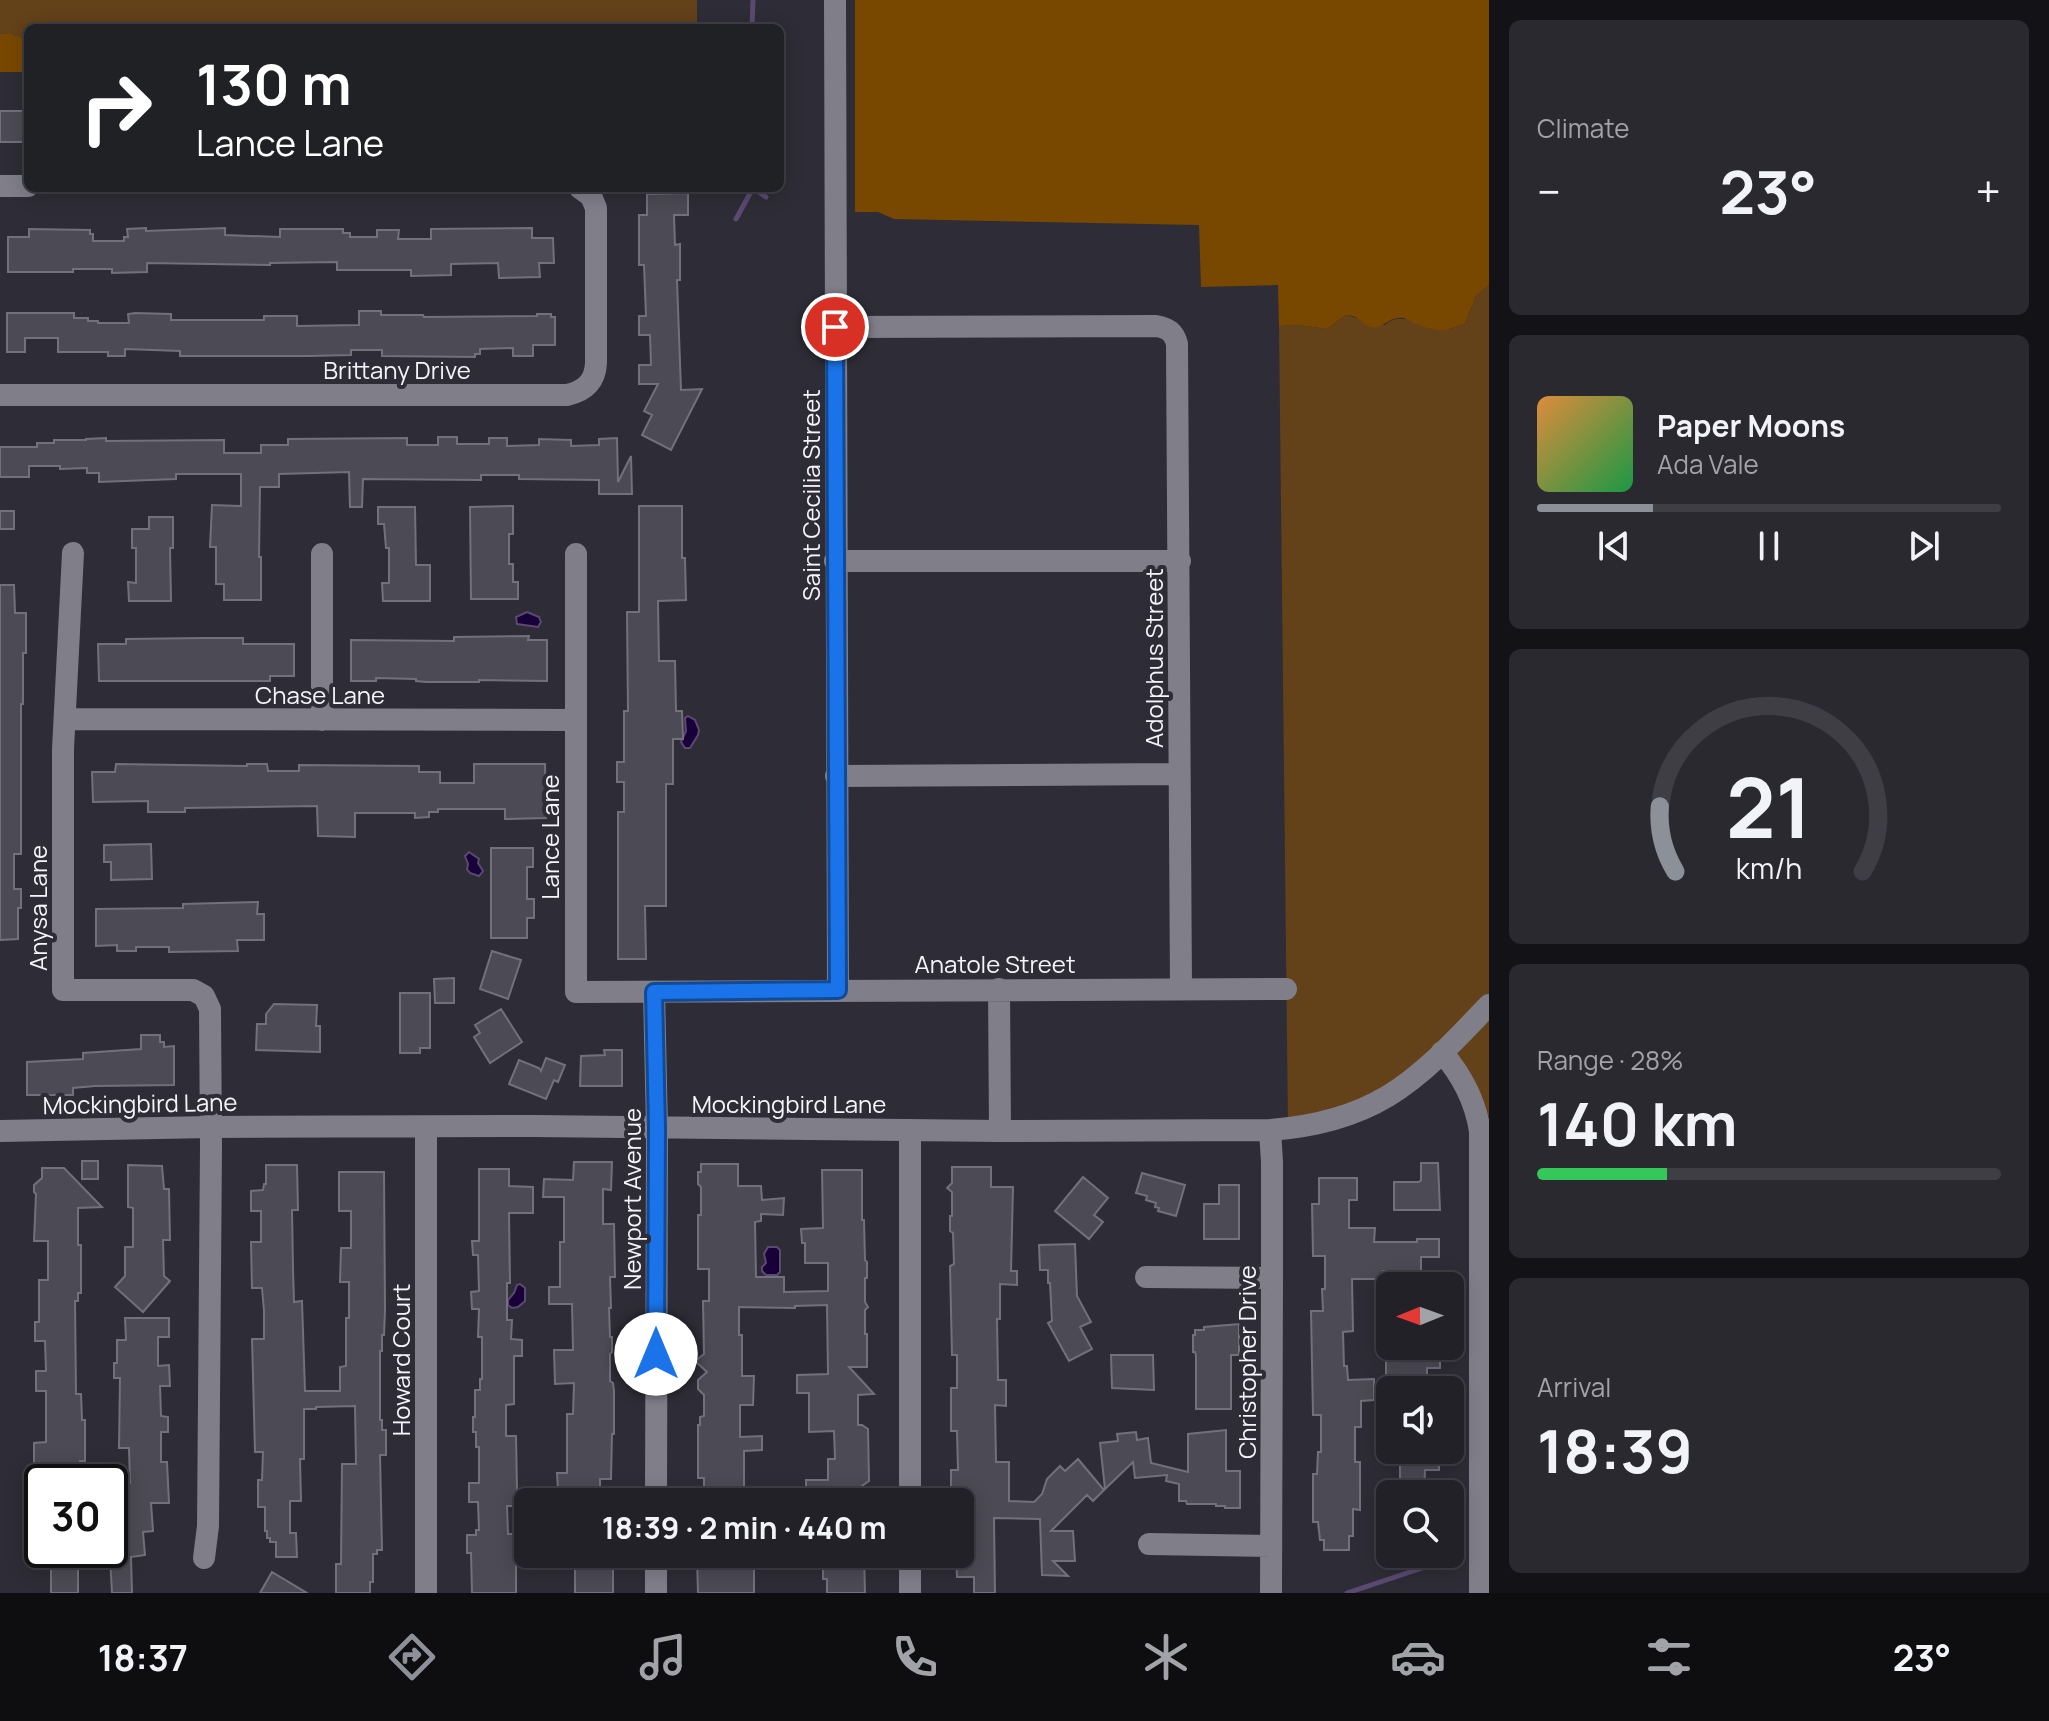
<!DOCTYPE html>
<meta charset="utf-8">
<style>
body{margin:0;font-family:Manrope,sans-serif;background:#2a2930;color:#f1f3f6;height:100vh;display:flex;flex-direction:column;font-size:30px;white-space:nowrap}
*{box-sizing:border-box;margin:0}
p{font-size:26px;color:#a2a3a8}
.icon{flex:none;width:44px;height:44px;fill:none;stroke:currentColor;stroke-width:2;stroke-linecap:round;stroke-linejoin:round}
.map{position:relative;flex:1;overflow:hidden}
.details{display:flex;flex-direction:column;gap:20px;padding:20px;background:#131216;width:560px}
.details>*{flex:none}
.banner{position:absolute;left:24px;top:24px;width:760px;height:168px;border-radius:12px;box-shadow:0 4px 20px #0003,0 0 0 2px #3f3e45;background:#202124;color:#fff;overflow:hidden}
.needle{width:52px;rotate:269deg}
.controls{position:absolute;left:1376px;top:1272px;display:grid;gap:16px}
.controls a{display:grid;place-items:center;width:88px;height:88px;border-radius:12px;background:#222128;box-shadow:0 4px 20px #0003,0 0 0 2px #3f3e45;font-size:40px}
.speed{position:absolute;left:24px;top:1464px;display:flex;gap:16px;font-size:40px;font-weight:700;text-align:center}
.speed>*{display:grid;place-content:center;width:104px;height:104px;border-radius:50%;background:#222128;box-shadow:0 4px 20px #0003,0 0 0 2px #3f3e45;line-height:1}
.speed .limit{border:4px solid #111;border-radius:12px;background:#fff;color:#111}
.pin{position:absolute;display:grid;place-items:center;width:68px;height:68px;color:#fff;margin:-34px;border:4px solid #fff;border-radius:50%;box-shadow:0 2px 8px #0007}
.me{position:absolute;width:88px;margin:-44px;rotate:0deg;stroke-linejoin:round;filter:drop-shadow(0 0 6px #0008)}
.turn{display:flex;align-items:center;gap:28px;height:168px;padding:0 40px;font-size:36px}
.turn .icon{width:104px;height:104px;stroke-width:2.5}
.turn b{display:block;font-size:56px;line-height:68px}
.big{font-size:60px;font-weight:700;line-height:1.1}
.details .card{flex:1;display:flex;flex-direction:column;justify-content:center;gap:12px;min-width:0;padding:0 28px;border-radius:12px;background:#2a2930}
.details .dial{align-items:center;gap:0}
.dial svg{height:208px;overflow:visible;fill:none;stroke:#3f3e45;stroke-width:7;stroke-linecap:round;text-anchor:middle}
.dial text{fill:#f1f3f6;stroke:none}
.song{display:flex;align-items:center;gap:24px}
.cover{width:96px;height:96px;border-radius:12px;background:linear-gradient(135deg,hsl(30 70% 55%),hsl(140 70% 35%))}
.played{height:8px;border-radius:4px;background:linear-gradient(90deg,#8c9099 25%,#3f3e45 25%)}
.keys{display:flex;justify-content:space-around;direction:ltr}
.heat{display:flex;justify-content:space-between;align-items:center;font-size:44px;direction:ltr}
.charge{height:12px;border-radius:6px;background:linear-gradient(90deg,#34c759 28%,#3f3e45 0)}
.trip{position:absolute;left:514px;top:1488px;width:460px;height:80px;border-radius:12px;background:#222128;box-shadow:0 4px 20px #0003,0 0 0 2px #3f3e45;font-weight:700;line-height:80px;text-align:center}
.menu{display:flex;height:128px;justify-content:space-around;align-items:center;background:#0e0d10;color:#a2a3a8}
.menu .icon{width:56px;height:56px}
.menu .current{color:#8c9099}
.menu b{font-size:36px;color:#f1f3f6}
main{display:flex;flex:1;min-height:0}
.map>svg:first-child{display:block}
.green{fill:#634119}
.forest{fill:#784800}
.water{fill:#170138;stroke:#5a4a72;stroke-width:2}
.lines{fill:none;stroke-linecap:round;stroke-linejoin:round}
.stream{stroke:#5a4a72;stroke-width:5}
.building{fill:#4c4b55;stroke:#72707b;stroke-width:2}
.minor{stroke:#807e89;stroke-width:22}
.route-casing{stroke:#114b97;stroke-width:20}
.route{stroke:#1a73e8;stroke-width:14}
.labels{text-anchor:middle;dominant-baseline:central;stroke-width:8;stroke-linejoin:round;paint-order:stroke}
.street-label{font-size:24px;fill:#f5f4fb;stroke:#2e2c36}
</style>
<main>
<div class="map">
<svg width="1489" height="1593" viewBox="0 0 1489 1593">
<rect width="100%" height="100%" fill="#2e2c36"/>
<path class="green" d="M0,0H697V28H28V40L9,33L0,34Z
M1489,285V1116H1478L1441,1052L1416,1075L1288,1129L1279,326L1298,325L1327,329L1346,315L1385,325C1401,309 1421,328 1440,330C1449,331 1457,326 1465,323L1476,296Z"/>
<path class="forest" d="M855,0H1489V285L1476,296L1465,323C1460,325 1453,328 1447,330C1437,332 1419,326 1410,321C1402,318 1406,317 1397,318C1387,319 1380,332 1368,326C1357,321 1363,317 1346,315L1327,329L1298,325L1279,326L1278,285L1201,287L1199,225L894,219L878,212H855Z
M9,33L28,40V72H0V34Z"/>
<path class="water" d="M527,612L539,617L541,622L538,627L517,624L516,617Z
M688,716L695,720L699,730L698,735L690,748H685L681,742L686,731L685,718Z
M469,852L479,859L478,863L483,871L479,876L470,873L467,869L468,864L465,856Z
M768,1247H777L780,1250V1272L777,1275H766L762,1271V1267L766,1263L764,1254Z
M520,1284L525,1288V1301L518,1307L512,1308L508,1305V1300L514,1293L517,1285Z"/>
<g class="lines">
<path class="stream" d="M752,28L753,0
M753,188L766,197
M736,219L753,188
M1347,1593L1461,1555"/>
</g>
<path class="building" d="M0,111H28V142H0Z
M688,193V215H674L675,245L680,244V280H677L681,390L702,389L671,450L642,435L652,415L644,411L658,384H639V365H651L650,335H639V316H646L644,265H639V215H647V194Z
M146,228V231L225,228V235L280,237V229H343V233H350V237H377V230H399L398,239H431V229L532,228V238H553L554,263H539L540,277L499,278L498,263L451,264V275L411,276V270H337V262L270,263V265L147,263V272L112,273V269H73V272H8V237H29V229L90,230V234H93V241H124V237H128L127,229Z
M359,311H381V315H423L424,317L537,316V314H551V317H555V345H533V356H513V348L480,349V354H475V357L382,356V350H351V355L309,356H180V351L125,349V356H108V352H58V338H25V352H7V313H74V318H88V321H98V323H129L128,314L135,313L171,314V320H264V316H297V326L359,325Z
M438,437H457V444H489V438H507V446L539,445V439L571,440V446L599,445V439L617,438L618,482L631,456L632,494H599V480L519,479V475H481V480L363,479L362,507H350L349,472L279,474V487H260L259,557H261V600H224V584H216V547H210L212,505L241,506V474H176V479L99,482V473H87V468L60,469V466H29V477H0V447H37V443H54V440H86V439L106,438V441L224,440V453H261V445H288V439L407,438V445H438Z
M513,506V534H509V564H513V582H518V599H471L470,507Z
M639,506H682V558H685L686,600L658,601L659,661H675L676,711H682L683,739H673V784H666V906H645L646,959H618V812H624V782H617V762H624V711H628L627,612H639Z
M378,507H415L416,565H430V601H383L382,583H389V548H386L384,524H378Z
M0,511H14V529H0Z
M149,517H173V548H170L171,601H129L128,582L136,583V548H132V529H149Z
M0,585H14L15,613H26V653H23V704H21V854H14V889H21V908H18V939L0,940Z
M529,636L528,640H547V681L479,680V682H426L416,681V679L376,678V681H351V640L454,641V637Z
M203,638H243V644H294V676H270V681H99L98,644H126V639Z
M116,764L247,766V764H267L268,771H299V765L419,766V772H440V783H474V764H545L546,818L505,819V809H438V812H429V817L415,818V813H355V837L318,836L317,806L185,808V812H148V801L93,802L92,772H115Z
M151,844L152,879L111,880V862H104V845Z
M491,848H533V867H527V899H534V918H527V938H491Z
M258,902L257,914H264V940H237L238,951L169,952V947H136V951H117V945L96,946V909L183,908V904Z
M492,951L521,960L508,999L480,989Z
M454,978V1003H435L434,979Z
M400,993H430V1048H420V1053H400Z
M274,1004L317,1005L316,1026H320V1052L256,1050L257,1024H266V1014Z
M501,1009L522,1042L490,1063L474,1037L480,1033L475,1025Z
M141,1035H160V1042H164V1047L174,1046V1085L95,1086L73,1088V1095H27V1062L83,1059V1053L141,1049Z
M604,1050H622V1086H580L581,1056L605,1055Z
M546,1058L565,1065L558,1082L554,1080L546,1099L509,1084L519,1060L539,1068L541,1071Z
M82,1161H98V1179H82Z
M574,1162H612L611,1190L603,1189V1224H614L615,1277H610L611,1308H609L610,1337H612V1352L610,1354V1381L613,1383L614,1391V1434H612L611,1479H600V1502H572V1489L558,1490L557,1473H567V1414H573L574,1383L555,1384L554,1350H573L572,1304H549V1287H560V1242H564V1197H543L544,1179L573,1180Z
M1421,1163H1438L1440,1210H1394V1182H1419L1421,1180Z
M701,1164H738V1186H761L762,1200L784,1198L783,1215L761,1214V1221L755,1222L756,1277H784V1292L828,1291V1263H805V1243H802L801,1229L823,1228L822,1170H862V1220H864L865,1260L867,1262V1278H865V1302L868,1307L865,1310V1334H867V1367H849L874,1394L858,1395V1425H862L868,1429L869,1481L862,1486V1502H823V1495H806V1480H828V1459H835L834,1431L809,1432V1393H797V1375L828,1374L827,1305L795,1306V1308L739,1307V1335H742V1376H754L753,1405H740V1437L762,1436V1450L744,1451V1493H704V1478H698V1425H700V1417L704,1416V1395L698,1389V1380L707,1372L695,1361L704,1354L703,1301H709V1269H698V1215H701V1187L698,1184V1172H701Z
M128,1165L162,1166L164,1189H169L170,1240H163L164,1276L170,1281L143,1312L115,1287L125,1276V1247H133V1208L128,1207Z
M266,1165H297L298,1210H292L293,1269L294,1302L302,1301L305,1391H340V1367L346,1366V1318H349V1282H340L341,1248H351V1211H339V1172H384L385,1310L384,1335H382V1351H380V1420H382V1430H386V1455H380L382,1550H377V1554H373V1582H370V1593H336V1564H341L342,1464H356L355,1406L316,1407V1409H304V1459H300L301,1501H290V1533H296L297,1557H276V1542H270V1538H267V1531H265V1507H258V1480H262L263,1452H255L252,1339H264V1311L262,1288H252L251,1242H261V1211H251V1191L263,1190L264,1184H266Z
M952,1167H991V1187H1013L1011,1271H1017V1285L1000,1284V1319H997L998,1380H1006V1406L995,1405L996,1462H1009V1501L1034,1502L1042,1494L1047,1479L1060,1466L1065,1471L1078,1459L1104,1490L1093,1501L1087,1495L1051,1531H1073L1075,1561H1053L1068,1576L1042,1575L1040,1519L994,1518L995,1593H974V1577H957L956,1554H960V1491H951V1470H958L957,1431H951V1388H957V1355H952L950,1266L954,1264L953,1233L950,1231V1216H952V1192L947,1188L952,1183Z
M42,1168H64L102,1207L78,1208V1245H81V1293H78V1301H75L76,1394H81L82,1420H85V1461H80V1482H54V1463L34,1464V1443L46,1442V1391H36V1371H46L45,1341H35V1322H39V1280H48V1241H34L36,1194L34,1192V1185L42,1178Z
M479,1169H509V1186L533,1187V1213H509L510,1283H507V1320H512L511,1339L522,1340V1356H514V1404L506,1405V1436H516L517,1491H528V1506H507L508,1534H516V1593H472L471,1553H467V1535H476V1530H479L478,1502H469V1483H479V1447H476V1432H473V1417H475V1390H480V1379H482V1337H478L479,1309H472L471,1292L479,1291L478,1255H473L472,1241H479Z
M1142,1173L1185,1185L1176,1216L1158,1211L1159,1208L1155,1207L1156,1203L1146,1200L1147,1196L1136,1193Z
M1083,1177L1108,1198L1094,1215L1103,1222L1089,1239L1055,1211Z
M1319,1178H1357V1200H1349V1228H1375L1374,1242H1417V1239H1439V1257H1421V1271H1383V1279H1352L1353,1331L1343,1332L1344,1366H1347L1348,1380L1374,1379V1400L1361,1401V1427H1355V1462H1360V1510L1353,1509V1536H1349V1550H1324V1540H1320L1318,1522H1313V1474H1317L1318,1452H1321V1415H1313L1311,1311H1323L1322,1289H1325V1256H1313L1312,1204H1319Z
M1219,1185H1239V1239H1204V1204H1219Z
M1075,1244L1077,1296L1091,1322L1080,1327L1092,1349L1069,1361L1048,1323L1052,1321L1050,1283H1048V1270H1040L1039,1245Z
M125,1318H169V1337H158V1366L169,1365L170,1386H160L161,1416L168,1417V1432H161V1462H167L169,1503H151L153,1531L143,1532L145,1555L131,1557L132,1593H112L110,1557H115L112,1514L127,1512V1483H130L129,1448H119L120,1378H114V1363H117V1340H126Z
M1239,1324V1355H1231V1409H1196V1356L1195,1352H1193V1335H1195V1330H1204V1327Z
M1417,1348H1440V1368H1427V1380L1386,1381V1353H1418Z
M1111,1355H1153L1154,1390L1112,1388Z
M1226,1430V1471H1240V1508H1225V1506H1216V1504H1187L1186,1501H1179V1484L1166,1481L1167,1475L1135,1478L1133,1462L1105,1489L1100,1443L1118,1441L1117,1434L1136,1432L1137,1440L1148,1438L1151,1463L1188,1472V1434Z
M1400,1451H1439V1470H1425L1424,1494L1400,1493Z
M51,1550H72V1557H78V1593H51Z
M580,1554H613V1593H575V1558H580Z
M700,1554H754V1593H698L697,1559H700Z
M823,1554H864L865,1593H827V1579H823Z
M272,1572L307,1593H260Z"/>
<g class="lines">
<path class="minor" d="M835,0L838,990
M0,186H28
M835,327L1156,326C1168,328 1174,332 1177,344L1181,988
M0,395H567C585,391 595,382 596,363V208L591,196L580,188
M73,553L63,749V990H193L204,996L210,1009L211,1147L208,1526L204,1558
M322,554V720
M576,554V992L1286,989
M835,561H1180
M65,719L575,720
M836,776L1179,774
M999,989L1000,1131
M654,992L657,1128L656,1502
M1442,1052C1462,1076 1475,1100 1480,1131V1593
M910,1130V1502
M1270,1130L1272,1162V1278L1271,1593
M0,1131L211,1127L534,1126L1000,1131L1270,1130C1311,1127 1353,1117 1388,1096C1426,1073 1458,1037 1489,1005
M1146,1277L1272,1278
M1149,1544L1271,1546
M910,1554V1593
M426,1593V1127
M656,1593V1554"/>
</g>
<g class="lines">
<g class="route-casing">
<path id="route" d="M656,1354L657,1128L654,992L838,990L835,327"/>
</g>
<use href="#route" class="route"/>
</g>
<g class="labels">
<g class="street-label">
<text x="397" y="369">Brittany Drive</text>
<text transform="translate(810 495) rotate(-90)">Saint Cecilia Street</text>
<text transform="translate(1153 658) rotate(-90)">Adolphus Street</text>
<text x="320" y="694">Chase Lane</text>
<text transform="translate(549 837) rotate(-90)">Lance Lane</text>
<text transform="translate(37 908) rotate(-90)">Anysa Lane</text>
<text x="995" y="963">Anatole Street</text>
<text transform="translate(140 1103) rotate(-1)">Mockingbird Lane</text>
<text x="789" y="1103">Mockingbird Lane</text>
<text transform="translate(631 1199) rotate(-90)">Newport Avenue</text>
<text transform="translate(400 1360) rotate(-90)">Howard Court</text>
<text transform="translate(1246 1362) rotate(-90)">Christopher Drive</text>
</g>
</g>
</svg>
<div class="controls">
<a><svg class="needle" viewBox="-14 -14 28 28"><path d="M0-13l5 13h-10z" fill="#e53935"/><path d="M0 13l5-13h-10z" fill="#a2a3a8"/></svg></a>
<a><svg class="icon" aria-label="sound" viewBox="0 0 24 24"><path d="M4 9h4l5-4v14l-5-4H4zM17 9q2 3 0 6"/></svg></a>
<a><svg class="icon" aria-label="search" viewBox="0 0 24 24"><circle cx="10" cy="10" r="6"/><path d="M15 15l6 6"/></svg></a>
</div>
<div class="speed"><div class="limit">30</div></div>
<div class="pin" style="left:835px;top:327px;background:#d93025"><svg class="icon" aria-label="arrive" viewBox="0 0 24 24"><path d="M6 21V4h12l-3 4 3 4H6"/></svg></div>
<svg class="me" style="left:656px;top:1354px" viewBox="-20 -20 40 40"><circle r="19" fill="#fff"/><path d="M0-13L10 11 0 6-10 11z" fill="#1a73e8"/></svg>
<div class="trip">18:39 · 2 min · 440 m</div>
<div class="banner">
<div class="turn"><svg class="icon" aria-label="right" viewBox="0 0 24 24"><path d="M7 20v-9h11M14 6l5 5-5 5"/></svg><div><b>130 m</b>Lance Lane</div></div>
</div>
</div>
<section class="details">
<div class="card"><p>Climate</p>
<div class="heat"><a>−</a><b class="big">23°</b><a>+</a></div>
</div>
<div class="card">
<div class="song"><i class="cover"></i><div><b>Paper Moons</b><p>Ada Vale</p></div></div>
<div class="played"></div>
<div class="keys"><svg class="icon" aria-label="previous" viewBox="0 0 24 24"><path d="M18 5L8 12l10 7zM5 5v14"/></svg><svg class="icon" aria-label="pause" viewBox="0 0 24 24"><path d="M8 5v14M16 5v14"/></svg><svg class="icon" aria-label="next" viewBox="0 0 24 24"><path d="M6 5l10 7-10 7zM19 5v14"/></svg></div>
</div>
<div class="card dial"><svg viewBox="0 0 100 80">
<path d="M14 69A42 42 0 1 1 86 69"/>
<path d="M14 69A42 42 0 0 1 8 44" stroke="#8c9099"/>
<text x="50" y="56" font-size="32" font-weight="700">21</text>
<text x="50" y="72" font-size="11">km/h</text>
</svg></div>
<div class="card"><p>Range · 28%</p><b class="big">140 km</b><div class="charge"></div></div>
<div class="card"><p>Arrival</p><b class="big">18:39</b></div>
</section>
</main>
<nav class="menu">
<b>18:37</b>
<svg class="icon current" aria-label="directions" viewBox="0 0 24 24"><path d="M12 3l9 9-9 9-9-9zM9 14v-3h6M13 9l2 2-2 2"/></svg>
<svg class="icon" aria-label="music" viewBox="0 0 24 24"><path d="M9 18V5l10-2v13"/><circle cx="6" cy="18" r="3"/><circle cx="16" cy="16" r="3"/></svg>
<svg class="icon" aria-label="phone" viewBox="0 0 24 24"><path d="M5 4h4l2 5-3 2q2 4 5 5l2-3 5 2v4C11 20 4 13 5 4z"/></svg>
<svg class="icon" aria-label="climate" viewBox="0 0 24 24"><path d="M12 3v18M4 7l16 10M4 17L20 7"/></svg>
<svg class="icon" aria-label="car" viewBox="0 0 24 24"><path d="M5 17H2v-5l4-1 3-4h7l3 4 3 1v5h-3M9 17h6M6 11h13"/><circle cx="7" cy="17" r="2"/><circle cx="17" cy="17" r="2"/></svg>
<svg class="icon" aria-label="filters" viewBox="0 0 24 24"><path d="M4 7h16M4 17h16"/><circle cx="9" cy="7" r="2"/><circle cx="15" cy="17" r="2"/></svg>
<b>23°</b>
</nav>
